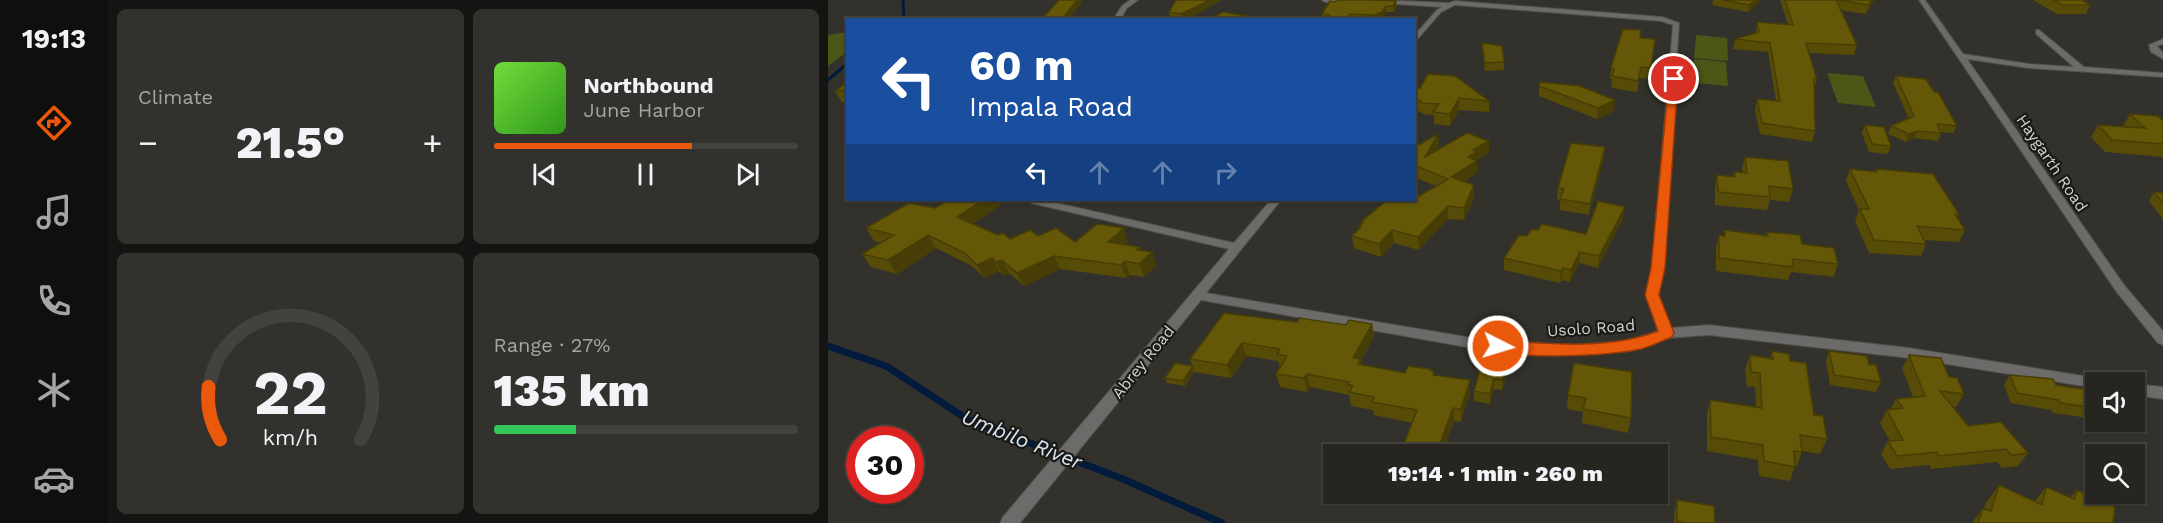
<!DOCTYPE html>
<meta charset="utf-8">
<style>
body{margin:0;font-family:"Work Sans",sans-serif;background:#32312d;color:#f1f3f6;height:100vh;display:flex;flex-direction:column;font-size:22px;white-space:nowrap}
*{box-sizing:border-box;margin:0}
p{font-size:20px;color:#a4a5a5}
.icon{flex:none;width:33px;height:33px;fill:none;stroke:currentColor;stroke-width:2;stroke-linecap:round;stroke-linejoin:round}
.map{position:relative;flex:1;overflow:hidden}
.side{display:flex;flex-direction:column;gap:9px;padding:9px;background:#151412;width:720px}
.side>*{flex:none}
.hud{position:absolute;left:18px;top:18px;width:570px;height:183px;border-radius:0px;box-shadow:0 2px 4px #0004,0 0 0 2px #42423e;background:#1a4fa0;color:#fff;overflow:hidden}
.controls{position:absolute;left:1257px;top:372px;display:grid;gap:12px}
.controls a{display:grid;place-items:center;width:60px;height:60px;border-radius:0px;background:#262520;box-shadow:0 2px 4px #0004,0 0 0 2px #42423e;font-size:30px}
.speed{position:absolute;left:18px;top:426px;display:flex;gap:12px;font-size:30px;font-weight:700;text-align:center}
.speed>*{display:grid;place-content:center;width:78px;height:78px;border-radius:50%;background:#262520;box-shadow:0 2px 4px #0004,0 0 0 2px #42423e;line-height:1}
.speed .limit{border:9px solid #d22;background:#fff;color:#111}
.pin{position:absolute;display:grid;place-items:center;width:51px;height:51px;color:#fff;margin:-26px;border:3px solid #fff;border-radius:50%;box-shadow:0 2px 6px #0007}
.me{position:absolute;width:66px;margin:-33px;rotate:95deg;stroke-linejoin:round;filter:drop-shadow(0 0 4px #0008)}
.turn{display:flex;align-items:center;gap:21px;height:126px;padding:0 24px;font-size:27px}
.turn .icon{width:78px;height:78px;stroke-width:2.5}
.turn b{display:block;font-size:42px;line-height:51px}
.lanes{display:flex;align-items:center;height:57px;padding:0 24px;background:#0003;justify-content:center;gap:30px;direction:ltr}
.lanes .off{opacity:.35}
.big{font-size:45px;font-weight:800;line-height:1.1}
.side .tile{flex:1;display:flex;flex-direction:column;justify-content:center;gap:9px;min-width:0;padding:0 21px;border-radius:9px;background:#32312d}
.side .dial{align-items:center;gap:0}
.dial svg{height:156px;overflow:visible;fill:none;stroke:#42423e;stroke-width:7;stroke-linecap:round;text-anchor:middle}
.dial text{fill:#f1f3f6;stroke:none}
.song{display:flex;align-items:center;gap:18px}
.cover{width:72px;height:72px;border-radius:9px;background:linear-gradient(135deg,hsl(100 70% 55%),hsl(110 70% 35%))}
.played{height:6px;border-radius:3px;background:linear-gradient(90deg,#ea580c 65%,#42423e 65%)}
.keys{display:flex;justify-content:space-around;direction:ltr}
.heat{display:flex;justify-content:space-between;align-items:center;font-size:33px;direction:ltr}
.charge{height:9px;border-radius:4px;background:linear-gradient(90deg,#34c759 27%,#42423e 0)}
.side .tiles{flex:1;display:grid;gap:9px;grid-template-columns:repeat(2,1fr)}
.trip{position:absolute;left:495px;top:444px;width:345px;height:60px;border-radius:0px;background:#262520;box-shadow:0 2px 4px #0004,0 0 0 2px #42423e;font-weight:800;line-height:60px;text-align:center}
main{display:flex;flex:1;min-height:0}
.tabs{display:flex;flex-direction:column;width:108px;justify-content:space-around;align-items:center;background:#0f0f0d;color:#a4a5a5}
.tabs .icon{width:42px;height:42px}
.tabs .selected{color:#ea580c}
.tabs b{font-size:27px;color:#f1f3f6}
.map>svg:first-child{display:block}
.green{fill:#4a5717}
.lines{fill:none;stroke-linecap:round;stroke-linejoin:round}
.stream-far1{stroke:#021b3d;stroke-width:3}
.stream{stroke:#021b3d;stroke-width:7}
.minor-casing{stroke:#4f4e48;stroke-width:2}
.minor{fill:#6d6a6a;fill-rule:evenodd}
.wall{fill:#564c07}
.shaded-wall{fill:#463e06}
.building{fill:#645808;stroke:#463e06;stroke-width:1.5}
.route{fill:#ea580c;stroke:#983908;stroke-width:1.5}
.labels{text-anchor:middle;dominant-baseline:central;stroke-width:4.5;stroke-linejoin:round;paint-order:stroke}
.street-label{font-size:16px;fill:#d2d2ce;stroke:#1a1916}
.near-water-label{font-size:21px;font-style:italic;fill:#d8e4f3;stroke:#1a1916}
</style>
<main>
<nav class="tabs">
<b>19:13</b>
<svg class="icon selected" aria-label="directions" viewBox="0 0 24 24"><path d="M12 3l9 9-9 9-9-9zM9 14v-3h6M13 9l2 2-2 2"/></svg>
<svg class="icon" aria-label="music" viewBox="0 0 24 24"><path d="M9 18V5l10-2v13"/><circle cx="6" cy="18" r="3"/><circle cx="16" cy="16" r="3"/></svg>
<svg class="icon" aria-label="phone" viewBox="0 0 24 24"><path d="M5 4h4l2 5-3 2q2 4 5 5l2-3 5 2v4C11 20 4 13 5 4z"/></svg>
<svg class="icon" aria-label="climate" viewBox="0 0 24 24"><path d="M12 3v18M4 7l16 10M4 17L20 7"/></svg>
<svg class="icon" aria-label="car" viewBox="0 0 24 24"><path d="M5 17H2v-5l4-1 3-4h7l3 4 3 1v5h-3M9 17h6M6 11h13"/><circle cx="7" cy="17" r="2"/><circle cx="17" cy="17" r="2"/></svg>
</nav>
<section class="side">
<div class="tiles">
<div class="tile"><p>Climate</p>
<div class="heat"><a>−</a><b class="big">21.5°</b><a>+</a></div>
</div>
<div class="tile">
<div class="song"><i class="cover"></i><div><b>Northbound</b><p>June Harbor</p></div></div>
<div class="played"></div>
<div class="keys"><svg class="icon" aria-label="previous" viewBox="0 0 24 24"><path d="M18 5L8 12l10 7zM5 5v14"/></svg><svg class="icon" aria-label="pause" viewBox="0 0 24 24"><path d="M8 5v14M16 5v14"/></svg><svg class="icon" aria-label="next" viewBox="0 0 24 24"><path d="M6 5l10 7-10 7zM19 5v14"/></svg></div>
</div>
<div class="tile dial"><svg viewBox="0 0 100 80">
<path d="M14 69A42 42 0 1 1 86 69"/>
<path d="M14 69A42 42 0 0 1 8 42" stroke="#ea580c"/>
<text x="50" y="56" font-size="32" font-weight="700">22</text>
<text x="50" y="72" font-size="11">km/h</text>
</svg></div>
<div class="tile"><p>Range · 27%</p><b class="big">135 km</b><div class="charge"></div></div>
</div>
</section>
<div class="map">
<svg width="1335" height="523" viewBox="0 0 1335 523">
<rect width="100%" height="100%" fill="#32312b"/>
<path class="green" d="M19,32V52L0,66V35Z
M868,35L899,38L900,61L866,58Z
M866,59L898,62L900,86L866,83Z
M999,73L1035,76L1048,107L1010,103Z"/>
<g class="lines">
<path class="stream-far1" d="M75,0L76,20
M0,80L20,63"/>
<path class="stream" d="M0,346L58,366L139,419L295,479L394,523"/>
<g class="minor-casing">
<path id="minor" d="M302,0H310L299,8L292,20H285L294,6Z
M494,0H526V1L523,3L497,2Z
M552,0L621,3L627,1L834,17L851,23L836,268L830,295L843,328L881,325L1081,348L1268,378L1273,379L1275,382H1268V388L1081,358L881,335L839,338L802,351L743,355L650,349L373,300L192,523H172L175,517L401,249L203,203L198,200H215L406,243L443,200H453L378,293L650,339L743,345L801,341L830,331L818,295L824,268L845,25L833,21L627,5L613,12L586,43V36L609,10L614,7L550,3V1Z
M1091,0H1097L1135,54L1201,64L1246,67L1208,34V30H1211L1256,67L1335,73V77L1201,68L1139,59L1296,285L1335,331V345L1330,343L1288,291Z
M1335,39V44L1329,46L1335,53V59L1323,52L1321,45Z
M1306,384L1335,387V399L1306,395Z"/>
</g>
<use href="#minor" class="minor"/>
</g>
<path class="wall" d="M348,0H394L357,20H347L343,19L341,12Z
M885,0H933L920,12L884,5Z
M952,0H1046L1038,14L1012,10L1029,45L1026,55L981,53L989,80L986,89L987,131L984,142L932,134L927,110L929,99L948,101L940,52L905,49L907,39L928,33L929,22L960,24Z
M1205,0H1254L1262,5L1258,14H1229Z
M568,1L569,7L566,12H558L554,19L553,20H494V14L507,2Z
M812,38L827,39L822,79L811,78L809,92L783,88L784,79L782,78L783,67Z
M654,43L676,62V70L657,71L654,50Z
M1068,76L1106,92L1129,126L1125,133L1113,132V133L1110,141L1086,138L1078,142L1060,134L1063,126L1081,119L1065,83Z
M20,82V102H14L7,91Z
M711,86L786,111L769,119L711,96Z
M586,89L661,101V112L631,110L622,126L606,124V115L595,114L586,107Z
M1302,114L1335,121V157L1277,152L1263,137L1270,125L1296,127L1295,126Z
M1037,125L1063,146L1060,154L1041,152L1034,133Z
M610,134L611,145L608,151L661,141V153L649,160V173L636,181L646,198L636,220L620,219L591,250L566,243L553,257L526,248L524,236L531,230V227L533,224V222L583,201L608,186L586,177V143L591,145Z
M776,157L761,215L732,210V200L729,199L730,188Z
M917,157L965,189L961,202L942,200L939,210L887,205V187L889,175L905,176L906,172H915L914,169Z
M1022,169L1047,172L1048,169L1131,214L1129,218L1137,230L1131,242L1096,240L1098,244L1093,256L1041,253L1027,221L1031,210L1018,181Z
M1326,192L1335,193V219L1321,201Z
M174,204L144,224L170,235L182,239L210,236L247,242L300,241L297,244L312,247L314,250L324,252L328,265L316,277L302,275L298,278L232,269L196,286L181,273L175,276L171,271L157,278L144,266L108,248L69,274L43,267L34,254L53,243L46,241L38,228L107,208Z
M795,218L770,268L751,263L742,282L734,280L732,283L676,270V258L699,236L710,230L758,234Z
M897,230L938,235L939,232L974,244L1010,264L1006,277L963,272L960,280L888,271V248L891,235L896,236Z
M469,322L518,325L544,324L546,337L533,361L534,365L577,373L607,375L642,380V393L633,422L626,421L614,454H572L584,423L546,415L545,410L523,406L521,395L482,387L479,392L452,387L448,374L452,367L450,361L418,356L403,378L366,372L357,386L339,383L337,378L364,366L362,359Z
M944,351L962,361L986,415L999,439L992,454L974,451L969,467L967,466L962,481L931,476L930,460L879,451V414L882,400L928,407L927,387L919,386L917,369L922,355L942,358Z
M1001,351L1041,364L1053,382L1048,392L1002,385L998,361Z
M681,355V365L674,390L666,389L662,404L646,401V391Z
M1081,355L1121,377L1136,394L1128,407H1125L1140,426L1200,453L1190,466L1174,468L1169,462L1103,469L1101,465L1062,469L1053,454L1060,441H1062L1052,423L1059,410L1063,409L1068,399L1085,397L1074,368Z
M746,363L803,418L800,433L754,423L755,412L739,409L740,395Z
M1182,375L1228,385L1268,391V419L1225,413L1223,410L1183,403L1176,385Z
M1171,485L1207,501L1218,487L1242,497L1249,490L1285,523H1144L1155,508H1156L1158,503Z
M849,500L887,523H846L847,509Z"/>
<path class="shaded-wall" d="M249,0H253L254,3L240,20H233Z
M382,0H394L357,20H354L353,14Z
M927,0H933L920,12L921,5Z
M1044,0H1046L1038,14L1041,5Z
M568,1L569,7L566,12L565,6Z
M558,6V12L554,19L547,20L546,15Z
M631,98V110L622,126V114Z
M787,100L786,111L769,119L770,108Z
M1089,131L1086,138L1078,142L1081,134Z
M610,134L611,145L598,169L597,157Z
M661,141V153L649,160V173L624,189L623,177L645,150Z
M777,147L776,157L761,215L762,204Z
M646,185V198L636,220V208Z
M38,200H54L40,202Z
M155,200H172L174,204L136,230L129,217Z
M620,206V219L591,250L590,237Z
M797,207L795,218L770,268L771,256Z
M296,228L300,241L286,255L280,242Z
M564,230L566,243L553,257L551,244Z
M100,235L108,248L69,274L60,260Z
M312,247L317,259L324,252L328,265L316,277L311,264L309,250Z
M752,252L751,263L742,282L743,270Z
M226,256L232,269L196,286L189,273Z
M164,258L171,271L157,278L149,265Z
M174,260L181,273L175,276L168,262Z
M297,261L302,275L298,278L293,265Z
M735,268L734,280L732,283L733,271Z
M544,324L546,337L533,361L535,372L525,358Z
M414,343L418,356L403,378L399,365Z
M681,355V365L674,390V380Z
M365,367L366,372L357,386L355,381Z
M479,374L482,387L479,392L476,378Z
M666,379V389L662,404V394Z
M642,380V393L633,422V409Z
M625,408L626,421L614,454H608Z"/>
<path class="building" d="M231,0H249L233,20H213Z
M348,0H382L353,14L341,12Z
M509,0H544L568,1L565,6H558L554,12L546,15L521,14L518,20H499L502,15L494,14L502,1L507,2Z
M894,0H927L921,5Z
M957,0H1008L1029,45L978,43L989,80L986,79L987,131L934,123L929,99L952,101L942,43L907,39L931,32L929,22L965,25Z
M1009,0H1044L1041,5Z
M1226,0H1254L1262,5H1234Z
M395,12L419,16L420,20H381Z
M795,29L813,30L812,38L827,39L823,68L813,67L810,81L784,76L786,69L783,67Z
M654,43L674,46L676,62L657,63Z
M600,74L627,76L661,101L631,98L622,114L605,112L611,104L595,103L586,96V89L592,88Z
M1068,76L1098,79L1106,92H1110L1129,126L1109,124L1113,133L1089,131L1081,134L1063,126L1086,116Z
M20,82V90L7,91Z
M712,82L752,86L787,100L770,108L711,86Z
M1302,114L1330,116L1335,121V144L1284,140L1270,125L1317,128Z
M1037,125L1056,127L1063,146L1044,144Z
M639,133L661,141L645,150L649,152L640,157L649,161L623,177L646,185L636,208L620,206L590,237L564,230L551,244L524,236L533,227H531L535,222H533L559,200H575L583,201L620,179L586,165V143L591,145L610,134L597,157Z
M743,143L777,147L762,204L732,199L736,189L730,188Z
M917,157L960,161L965,189L941,186L942,197L890,192L889,175L907,177L906,172L919,173Z
M1022,169L1049,172L1048,169L1105,174L1131,214H1127L1137,230L1089,226L1098,244L1046,240L1032,209H1041Z
M1326,192L1335,193V203Z
M121,200H155L129,217L170,235L175,233L182,239L202,230L210,236L228,228L247,242L269,224L296,228L280,242L312,247L309,250L324,252L311,264L297,261L293,265L226,256L189,273L174,260L168,262L164,258L149,265L137,253L100,235L60,260L34,254L66,235L38,228L81,203L107,208Z
M770,201L797,207L771,256L752,252L743,270L735,268L733,271L676,258L691,235L699,236L704,229L710,230L714,224L758,234Z
M897,230L940,236L939,232L972,235L974,244L1006,248L1010,264L965,259L964,267L891,258V235L897,236Z
M396,313L469,322L471,318L518,325L521,320L544,324L525,358L533,359L530,364L577,373L580,366L601,369L606,372L605,375L642,380L633,409L625,408L608,454H572L589,410L544,402L546,397L521,392L525,386L519,384L521,382L479,374L476,378L448,374L459,356L449,354L452,349L414,343L399,365L362,359Z
M944,351L961,354L962,361L978,363L986,415L995,416L999,439L972,435L974,452L966,451L967,467L936,461L935,445L883,437L882,400L934,408L932,373L923,372L922,355L945,359Z
M1001,351L1039,356L1041,364L1048,365L1053,382L1006,375Z
M657,352L681,355L674,380L666,379L662,394L646,391Z
M1081,355L1113,358L1121,377L1129,378L1136,394L1112,391L1140,426L1173,422L1200,453L1183,455L1178,449L1111,456L1109,452L1069,456L1060,441L1075,440L1059,410L1075,408L1068,399L1097,396Z
M347,363L365,366L355,381L337,378Z
M746,363L804,372L803,418L755,409L758,398L740,395Z
M1182,375L1225,379L1228,385L1268,391V408L1232,403L1230,400L1189,393Z
M1171,485L1214,505L1218,487L1246,499L1249,490L1287,507L1285,523H1150L1155,508L1163,511Z
M849,500L886,506L887,523H860L849,521Z"/>
<path class="route" d="M846,76L850,79L837,268L831,295L846,333L844,337C834,341 824,346 813,349C777,356 699,360 664,350L662,346L664,342L670,340C722,344 780,350 830,331L817,295L823,268L841,79Z"/>
<g class="labels">
<g class="street-label">
<text transform="translate(1224 163) rotate(56)">Haygarth Road</text>
<text transform="translate(763 328) rotate(-4)">Usolo Road</text>
<text transform="translate(315 362) rotate(-51)">Abrey Road</text>
</g>
<g class="near-water-label">
<text transform="translate(194 439) rotate(22)">Umbilo River</text>
</g>
</g>
</svg>
<div class="controls">
<a><svg class="icon" aria-label="sound" viewBox="0 0 24 24"><path d="M4 9h4l5-4v14l-5-4H4zM17 9q2 3 0 6"/></svg></a>
<a><svg class="icon" aria-label="search" viewBox="0 0 24 24"><circle cx="10" cy="10" r="6"/><path d="M15 15l6 6"/></svg></a>
</div>
<div class="speed"><div class="limit">30</div></div>
<div class="pin" style="left:846px;top:79px;background:#d93025"><svg class="icon" aria-label="arrive" viewBox="0 0 24 24"><path d="M6 21V4h12l-3 4 3 4H6"/></svg></div>
<svg class="me" style="left:670px;top:346px" viewBox="-20 -20 40 40"><circle r="17" fill="#ea580c" stroke="#fff" stroke-width="3"/><path d="M0-11L8 9 0 5-8 9z" fill="#fff"/></svg>
<div class="trip">19:14 · 1 min · 260 m</div>
<div class="hud">
<div class="turn"><svg class="icon" aria-label="left" viewBox="0 0 24 24"><path d="M17 20v-9H6M10 6l-5 5 5 5"/></svg><div><b>60 m</b>Impala Road</div></div>
<div class="lanes"><svg class="icon" aria-label="left" viewBox="0 0 24 24"><path d="M17 20v-9H6M10 6l-5 5 5 5"/></svg><svg class="icon off" aria-label="ahead" viewBox="0 0 24 24"><path d="M12 20V5M6 11l6-6 6 6"/></svg><svg class="icon off" aria-label="ahead" viewBox="0 0 24 24"><path d="M12 20V5M6 11l6-6 6 6"/></svg><svg class="icon off" aria-label="right" viewBox="0 0 24 24"><path d="M7 20v-9h11M14 6l5 5-5 5"/></svg></div>
</div>
</div>
</main>
